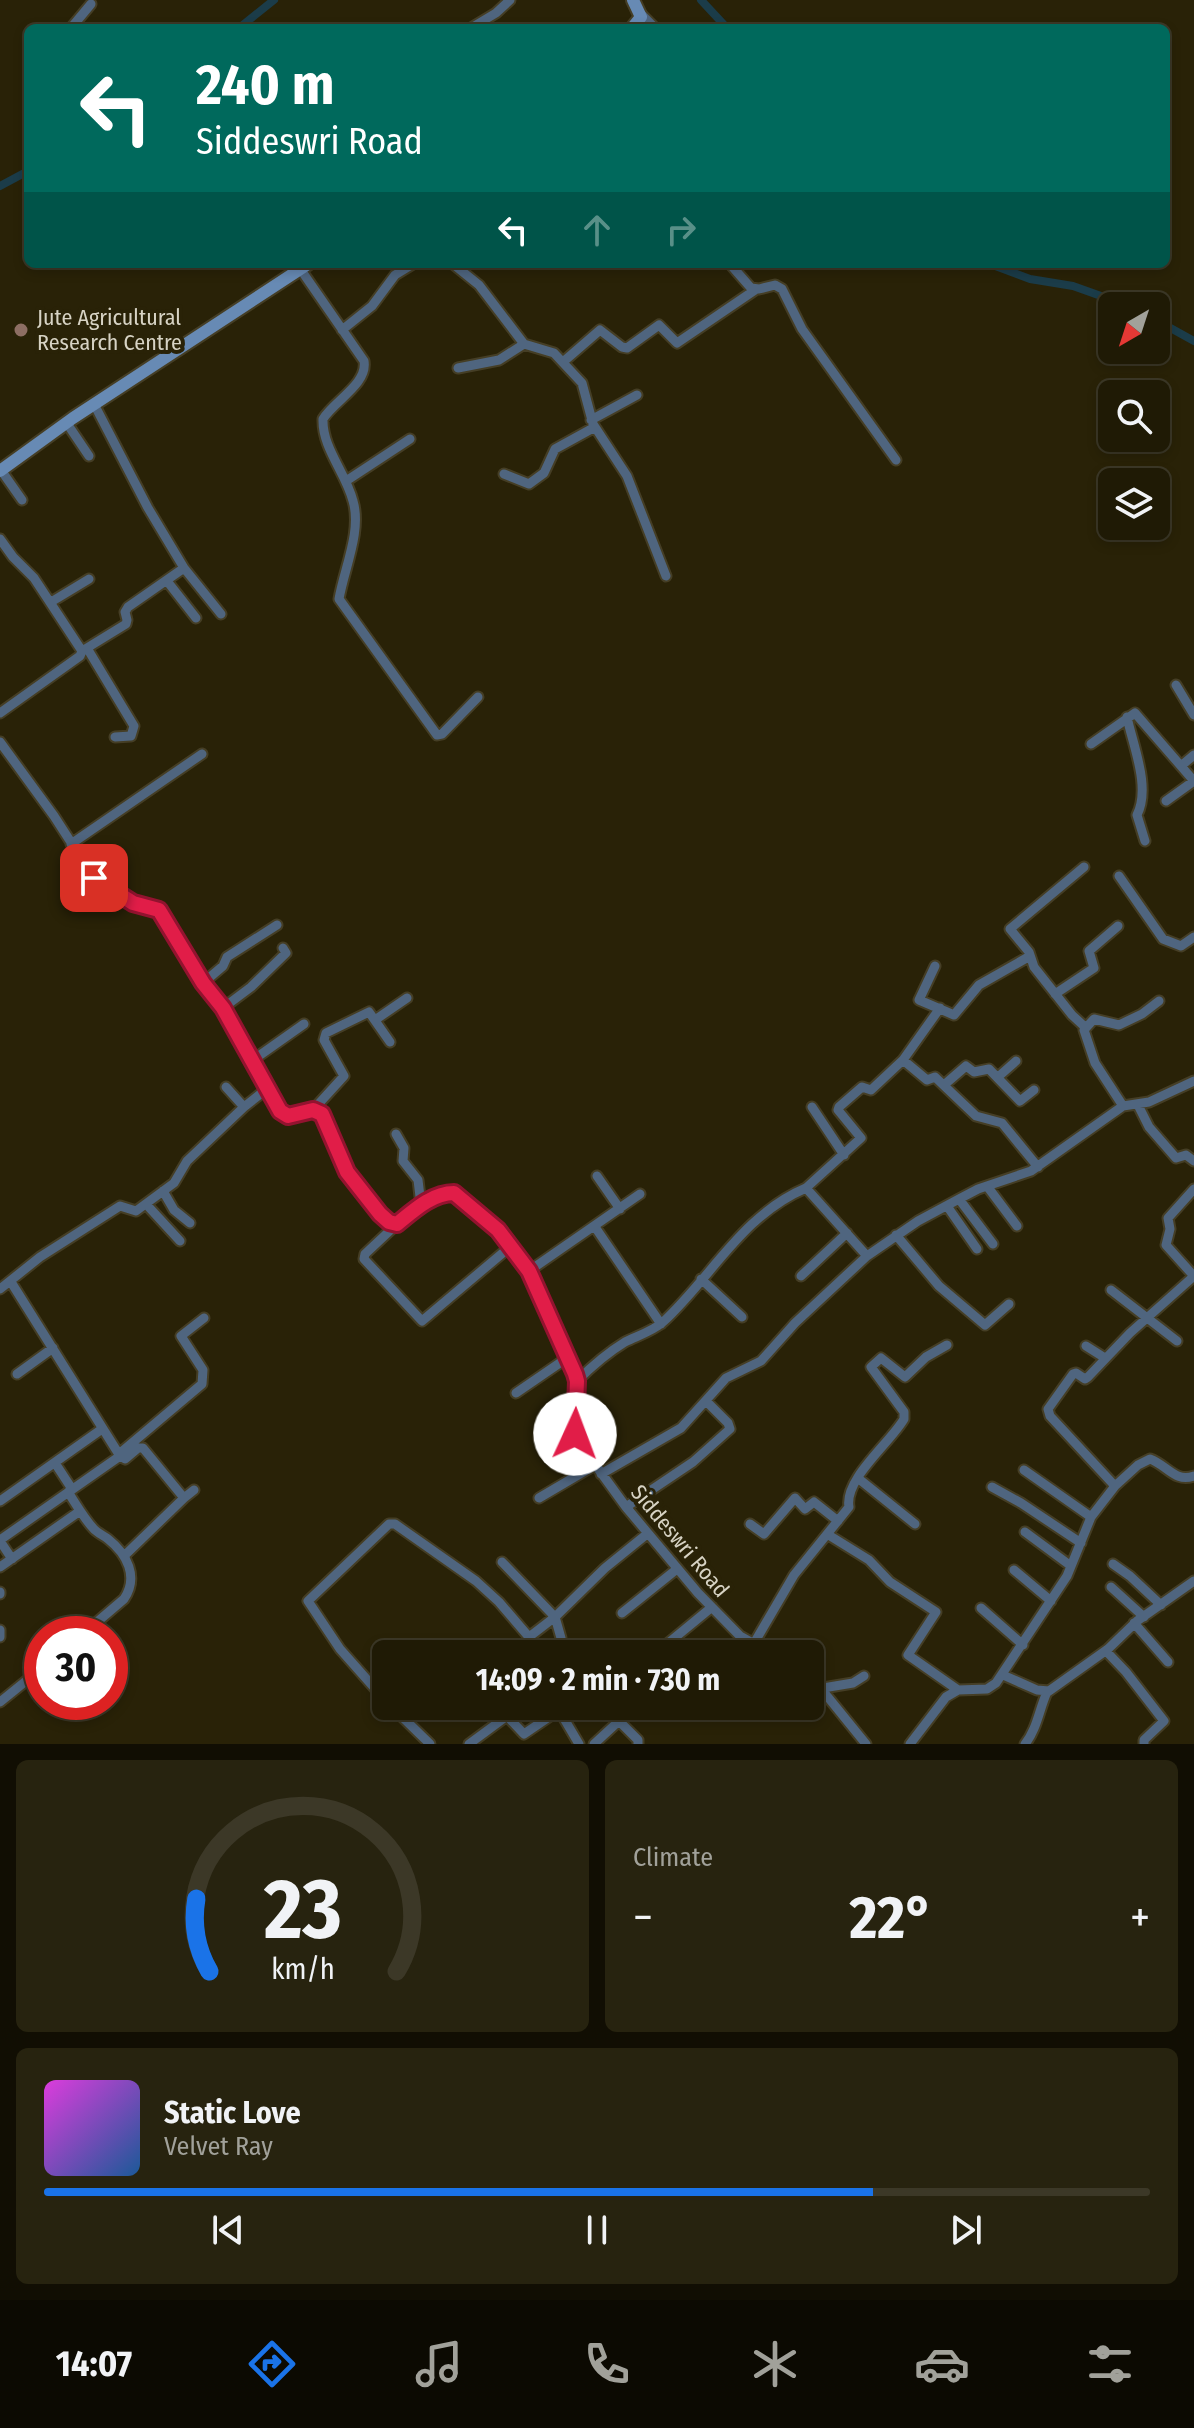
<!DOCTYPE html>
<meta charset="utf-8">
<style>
body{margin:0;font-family:"Fira Sans Condensed",sans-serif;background:#27230f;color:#f1f3f6;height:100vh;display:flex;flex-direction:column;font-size:30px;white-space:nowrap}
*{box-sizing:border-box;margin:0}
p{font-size:26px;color:#a1a19a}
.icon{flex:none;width:44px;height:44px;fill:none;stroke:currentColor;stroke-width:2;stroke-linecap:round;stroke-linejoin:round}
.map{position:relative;height:1744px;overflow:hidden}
.panel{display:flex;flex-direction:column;gap:16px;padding:16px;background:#110e03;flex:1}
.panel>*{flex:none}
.banner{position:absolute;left:24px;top:24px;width:1146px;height:244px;border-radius:12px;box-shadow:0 4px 12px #0003,0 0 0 2px #3c3827;background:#00695c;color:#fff;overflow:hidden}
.needle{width:52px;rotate:219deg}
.tools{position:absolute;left:1098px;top:292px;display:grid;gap:16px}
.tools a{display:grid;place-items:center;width:72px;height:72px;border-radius:12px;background:#1f1a05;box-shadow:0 4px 12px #0003,0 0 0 2px #3c3827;font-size:40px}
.speed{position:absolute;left:24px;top:1616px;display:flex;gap:16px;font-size:40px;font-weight:700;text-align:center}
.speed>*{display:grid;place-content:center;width:104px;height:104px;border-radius:50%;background:#1f1a05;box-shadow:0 4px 12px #0003,0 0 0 2px #3c3827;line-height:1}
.speed .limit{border:12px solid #d22;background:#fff;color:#111}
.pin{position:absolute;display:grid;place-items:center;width:68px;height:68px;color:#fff;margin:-34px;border-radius:16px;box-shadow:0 4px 12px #0006}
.me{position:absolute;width:88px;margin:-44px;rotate:2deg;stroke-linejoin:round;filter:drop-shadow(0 0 6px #0008)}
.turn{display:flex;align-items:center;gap:28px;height:168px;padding:0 40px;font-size:36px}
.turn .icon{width:104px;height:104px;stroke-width:2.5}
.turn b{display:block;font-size:56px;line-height:68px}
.lanes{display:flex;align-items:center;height:76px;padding:0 40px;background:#0003;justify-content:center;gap:40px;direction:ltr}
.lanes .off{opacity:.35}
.big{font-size:60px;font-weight:700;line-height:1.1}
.panel .card{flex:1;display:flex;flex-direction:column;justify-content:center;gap:12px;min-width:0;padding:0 28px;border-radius:12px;background:#27230f}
.panel .dial{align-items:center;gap:0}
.dial svg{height:208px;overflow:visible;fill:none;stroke:#3c3827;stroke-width:7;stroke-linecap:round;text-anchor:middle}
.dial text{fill:#f1f3f6;stroke:none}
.song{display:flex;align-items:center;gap:24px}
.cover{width:96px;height:96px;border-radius:12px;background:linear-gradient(135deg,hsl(300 70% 55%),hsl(210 70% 35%))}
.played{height:8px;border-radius:4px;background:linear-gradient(90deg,#1a73e8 75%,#3c3827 75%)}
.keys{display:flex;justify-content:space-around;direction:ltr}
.heat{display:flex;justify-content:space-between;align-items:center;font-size:44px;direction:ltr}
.panel .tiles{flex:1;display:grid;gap:16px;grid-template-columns:1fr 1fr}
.card:last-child{grid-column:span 2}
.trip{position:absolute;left:372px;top:1640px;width:452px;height:80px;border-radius:12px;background:#1f1a05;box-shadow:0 4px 12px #0003,0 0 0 2px #3c3827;font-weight:700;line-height:80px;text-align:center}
.dock{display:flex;height:128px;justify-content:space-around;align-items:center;background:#0c0a02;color:#a1a19a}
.dock .icon{width:56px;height:56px}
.dock .selected{color:#1a73e8}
.dock b{font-size:36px;color:#f1f3f6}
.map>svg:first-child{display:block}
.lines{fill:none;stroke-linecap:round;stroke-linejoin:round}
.canal{stroke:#1b3c49;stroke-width:8}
.street-casing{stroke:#453e25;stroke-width:13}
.secondary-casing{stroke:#453e25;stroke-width:16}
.street{stroke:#4f657f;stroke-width:9}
.secondary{stroke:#678ab4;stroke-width:12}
.route-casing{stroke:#92132f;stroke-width:20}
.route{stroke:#e11d48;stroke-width:14}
.education-dot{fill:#8d6e63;stroke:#292207;stroke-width:3}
.labels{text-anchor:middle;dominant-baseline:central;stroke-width:8;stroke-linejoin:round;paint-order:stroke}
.poi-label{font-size:22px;fill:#d7d3c4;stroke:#292207;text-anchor:start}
.street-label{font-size:22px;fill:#d7d3c4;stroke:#292207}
</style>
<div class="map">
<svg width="1194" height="1744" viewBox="0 0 1194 1744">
<rect width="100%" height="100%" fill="#292207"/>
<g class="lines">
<path class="canal" d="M701,0L727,28
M239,28L274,0
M0,186L28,171
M990,264L1030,279L1073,286L1129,306
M1156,320L1194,341"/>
<g class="street-casing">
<path id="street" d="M640,13L655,28
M71,28L91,4
M471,28L496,13L510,0
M453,264L479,285L524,344L554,353L582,383L593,424L627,476L666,576
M730,264L751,288L759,289L775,285L782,289L802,329L896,460
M301,270L364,361C368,384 334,401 323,419C322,448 346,473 353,501C362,531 344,569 339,599L437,735L442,734L478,697
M342,330L372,306L395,275L413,264
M563,362L600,330L622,347L627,348L659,325L677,343L755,290
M458,368L499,360L524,344
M591,420L637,395
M66,422L89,456
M1,470L22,500
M504,474L529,484L544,473L555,449L595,427
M346,481L410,439
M0,539L13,557L34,578L82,651L80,656L0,713
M184,568L221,614
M167,581L196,618
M51,602L89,579
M87,648L134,726L131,736L115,737
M82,651L126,624L127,620L125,612L128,607L184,568L148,508L94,404
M1176,685L1194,715
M1127,717C1133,746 1151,787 1137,815L1145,841
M0,742L54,816L94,878L133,903L159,910L203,983L223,1008L280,1111L288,1116L313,1110L322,1114L347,1172L380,1214L389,1222L397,1224C413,1211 432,1193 454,1193L498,1230L529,1271L577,1381L573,1427L578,1441L626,1507L698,1593L740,1636L772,1654
M1091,744L1135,713L1194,781L1166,801
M1181,766L1194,755
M71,844L202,754
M1084,867L1010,929L1029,952L1034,967L1072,1015L1085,1027
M1119,876L1163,939L1181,946L1194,937
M935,966L919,1000L954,1015L979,985L1030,956
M203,983L223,966L227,957L277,925
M1055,994L1094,968L1089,951L1118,926
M223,1008L251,987L286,953L283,948
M375,1020L407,998
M253,1060L304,1024
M903,1060L940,1008
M998,1077L1016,1061
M944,1085L966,1066L974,1072L989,1069L1020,1101L1034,1090
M226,1087L244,1107
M1138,1105L1149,1127L1176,1158L1186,1155L1194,1161
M1123,1106L1095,1063L1084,1030L1094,1019L1119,1025L1142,1014L1159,1001
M812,1107L844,1155
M313,1110L344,1076L324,1040L326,1033L369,1012L390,1042
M396,1134L404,1148L403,1161L418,1180L421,1205
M597,1176L620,1209
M987,1186L1017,1226
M806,1188L861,1138L838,1110L839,1107L862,1087L871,1090L903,1060L927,1080L935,1077L976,1116L1002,1123L1038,1167
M163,1191L174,1210L190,1223
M959,1199L993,1244
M146,1204L180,1241
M947,1206L977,1249
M397,1224L365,1254L364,1259L422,1321L511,1246
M595,1227L661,1324
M896,1235L939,1286L985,1325L1009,1304
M529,1271L640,1194
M1193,1275L1166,1245L1170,1229L1168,1218L1194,1189
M801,1276L847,1233
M701,1279L742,1317
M11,1282L120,1456L125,1459L138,1448H143L184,1498L194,1490
M0,1289L40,1257L120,1206L136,1211L174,1183L187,1161L244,1107L268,1088
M1111,1290L1177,1341
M1086,1346L1105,1358
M17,1374L53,1348
M577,1381C592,1366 607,1353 625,1342C637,1336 653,1331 663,1322C711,1278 742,1215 806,1188L867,1256L918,1221L959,1199L978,1189L1031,1171L1123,1106L1149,1102L1194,1081
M516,1393L567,1358
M119,1454L202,1384L203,1370L181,1336L204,1318
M55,1463L72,1489
M1024,1470L1091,1517
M601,1474L681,1428L726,1378L761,1361L795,1323L867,1256
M859,1479L915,1524
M1115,1486L1050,1416L1048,1409L1073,1374L1076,1373L1085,1379L1088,1377L1130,1333L1194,1276
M992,1487L1021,1503L1081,1543
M68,1492C76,1504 83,1517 93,1528C97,1533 103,1535 108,1539C127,1554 139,1577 124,1599L83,1634
M539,1498L595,1465
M0,1501L102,1429
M626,1507L693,1462L730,1429L728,1423L706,1401
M750,1524L764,1534L795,1498L805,1509L814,1502L838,1521
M1025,1532L1071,1566
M827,1534L869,1560L890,1582L936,1612L908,1655L958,1690
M0,1540L120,1456
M0,1541L12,1559
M124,1556L184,1498
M502,1562L555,1617L561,1638L560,1654
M1113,1564L1130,1576L1161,1605
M0,1567L80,1511
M1014,1570L1051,1601
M1111,1587L1144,1617
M0,1592V1594
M981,1608L1023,1645
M622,1613L677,1569
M1134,1623L1168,1662
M0,1630V1637
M753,1645L794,1575L849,1507C844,1479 890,1443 904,1419V1412L871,1367L881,1358L905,1377L926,1357L947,1345
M661,1649L712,1607
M1106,1651L1126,1672L1164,1721L1144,1740V1744
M737,1654L747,1642
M810,1675L866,1744
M1003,1675L1037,1690L1049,1691L1108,1649L1137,1621L1194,1581
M823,1688L853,1683L864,1676
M386,1701L340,1649L308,1601L389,1524H395L476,1581L499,1602L529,1637L555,1617L605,1568L647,1534
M0,1702L42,1668
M391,1706L430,1744
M559,1710L579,1744
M469,1744L507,1716L524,1734L565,1706
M594,1744L619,1721L638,1740V1744
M910,1744L946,1697L958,1690L987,1689L996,1683L1067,1576L1091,1517L1115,1486L1138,1465L1150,1459C1167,1465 1175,1483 1194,1476
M1025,1744C1037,1729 1039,1710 1047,1692"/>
</g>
<g class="secondary-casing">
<path id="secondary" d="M632,28L641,17L633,0
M0,471L73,418L308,264"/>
</g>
<use href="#street" class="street"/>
<use href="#secondary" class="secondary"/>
</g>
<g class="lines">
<g class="route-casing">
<path id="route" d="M94,878L133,903L159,910L203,983L223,1008L280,1111L288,1116L313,1110L322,1114L347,1172L380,1214L389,1222L397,1224C413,1211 432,1193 454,1193L498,1230L529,1271L575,1374L577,1381L575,1434"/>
</g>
<use href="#route" class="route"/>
</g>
<circle class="education-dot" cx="21" cy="330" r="8"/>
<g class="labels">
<g class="poi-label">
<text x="37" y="317">Jute Agricultural<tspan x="37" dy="25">Research Centre</tspan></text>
</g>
<g class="street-label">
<text transform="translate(680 1541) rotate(50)">Siddeswri Road</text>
</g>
</g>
</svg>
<div class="tools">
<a><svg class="needle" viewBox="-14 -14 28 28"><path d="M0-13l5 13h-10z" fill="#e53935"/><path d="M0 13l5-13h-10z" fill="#a1a19a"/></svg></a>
<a><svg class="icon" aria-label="search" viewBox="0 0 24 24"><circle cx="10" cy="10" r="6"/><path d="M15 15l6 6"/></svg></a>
<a><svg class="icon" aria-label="layers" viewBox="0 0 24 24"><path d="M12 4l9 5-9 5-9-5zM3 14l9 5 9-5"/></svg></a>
</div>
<div class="speed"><div class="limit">30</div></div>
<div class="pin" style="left:94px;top:878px;background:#d93025"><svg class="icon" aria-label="arrive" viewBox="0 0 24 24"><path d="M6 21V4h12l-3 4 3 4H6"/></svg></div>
<svg class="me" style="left:575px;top:1434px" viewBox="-20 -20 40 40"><circle r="19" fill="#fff"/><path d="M0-13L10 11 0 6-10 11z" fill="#e11d48"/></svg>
<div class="trip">14:09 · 2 min · 730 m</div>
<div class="banner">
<div class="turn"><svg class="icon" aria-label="left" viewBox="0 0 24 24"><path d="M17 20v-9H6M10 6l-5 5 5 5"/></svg><div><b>240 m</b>Siddeswri Road</div></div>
<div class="lanes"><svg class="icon" aria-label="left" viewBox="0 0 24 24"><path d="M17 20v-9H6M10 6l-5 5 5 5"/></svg><svg class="icon off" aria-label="ahead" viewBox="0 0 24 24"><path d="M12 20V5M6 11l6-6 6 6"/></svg><svg class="icon off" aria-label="right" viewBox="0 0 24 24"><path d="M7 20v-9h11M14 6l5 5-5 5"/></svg></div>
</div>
</div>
<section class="panel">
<div class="tiles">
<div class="card dial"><svg viewBox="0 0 100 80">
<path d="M14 69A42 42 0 1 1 86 69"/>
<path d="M14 69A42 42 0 0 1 9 41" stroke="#1a73e8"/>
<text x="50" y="56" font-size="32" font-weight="700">23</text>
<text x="50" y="72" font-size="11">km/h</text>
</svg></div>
<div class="card"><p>Climate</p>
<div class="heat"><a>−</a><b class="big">22°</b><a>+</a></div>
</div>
<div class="card">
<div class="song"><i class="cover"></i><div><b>Static Love</b><p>Velvet Ray</p></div></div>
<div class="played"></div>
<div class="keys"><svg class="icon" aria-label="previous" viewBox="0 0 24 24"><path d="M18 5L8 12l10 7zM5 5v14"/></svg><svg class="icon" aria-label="pause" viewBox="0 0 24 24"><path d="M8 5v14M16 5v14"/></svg><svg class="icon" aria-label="next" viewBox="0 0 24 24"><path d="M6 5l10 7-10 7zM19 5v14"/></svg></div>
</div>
</div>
</section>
<nav class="dock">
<b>14:07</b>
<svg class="icon selected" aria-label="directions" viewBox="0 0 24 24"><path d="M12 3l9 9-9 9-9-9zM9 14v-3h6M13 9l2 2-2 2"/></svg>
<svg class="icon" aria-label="music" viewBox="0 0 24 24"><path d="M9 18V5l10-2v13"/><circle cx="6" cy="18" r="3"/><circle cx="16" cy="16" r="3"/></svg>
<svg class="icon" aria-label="phone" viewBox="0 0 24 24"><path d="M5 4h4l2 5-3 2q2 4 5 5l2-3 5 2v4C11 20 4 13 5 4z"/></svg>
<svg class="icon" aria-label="climate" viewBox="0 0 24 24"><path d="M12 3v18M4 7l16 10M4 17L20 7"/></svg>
<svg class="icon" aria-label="car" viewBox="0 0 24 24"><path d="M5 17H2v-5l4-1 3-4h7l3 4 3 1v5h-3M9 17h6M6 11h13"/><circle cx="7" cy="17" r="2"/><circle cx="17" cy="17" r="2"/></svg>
<svg class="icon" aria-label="filters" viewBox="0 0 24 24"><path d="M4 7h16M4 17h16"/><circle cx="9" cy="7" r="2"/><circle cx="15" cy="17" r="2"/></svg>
</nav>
